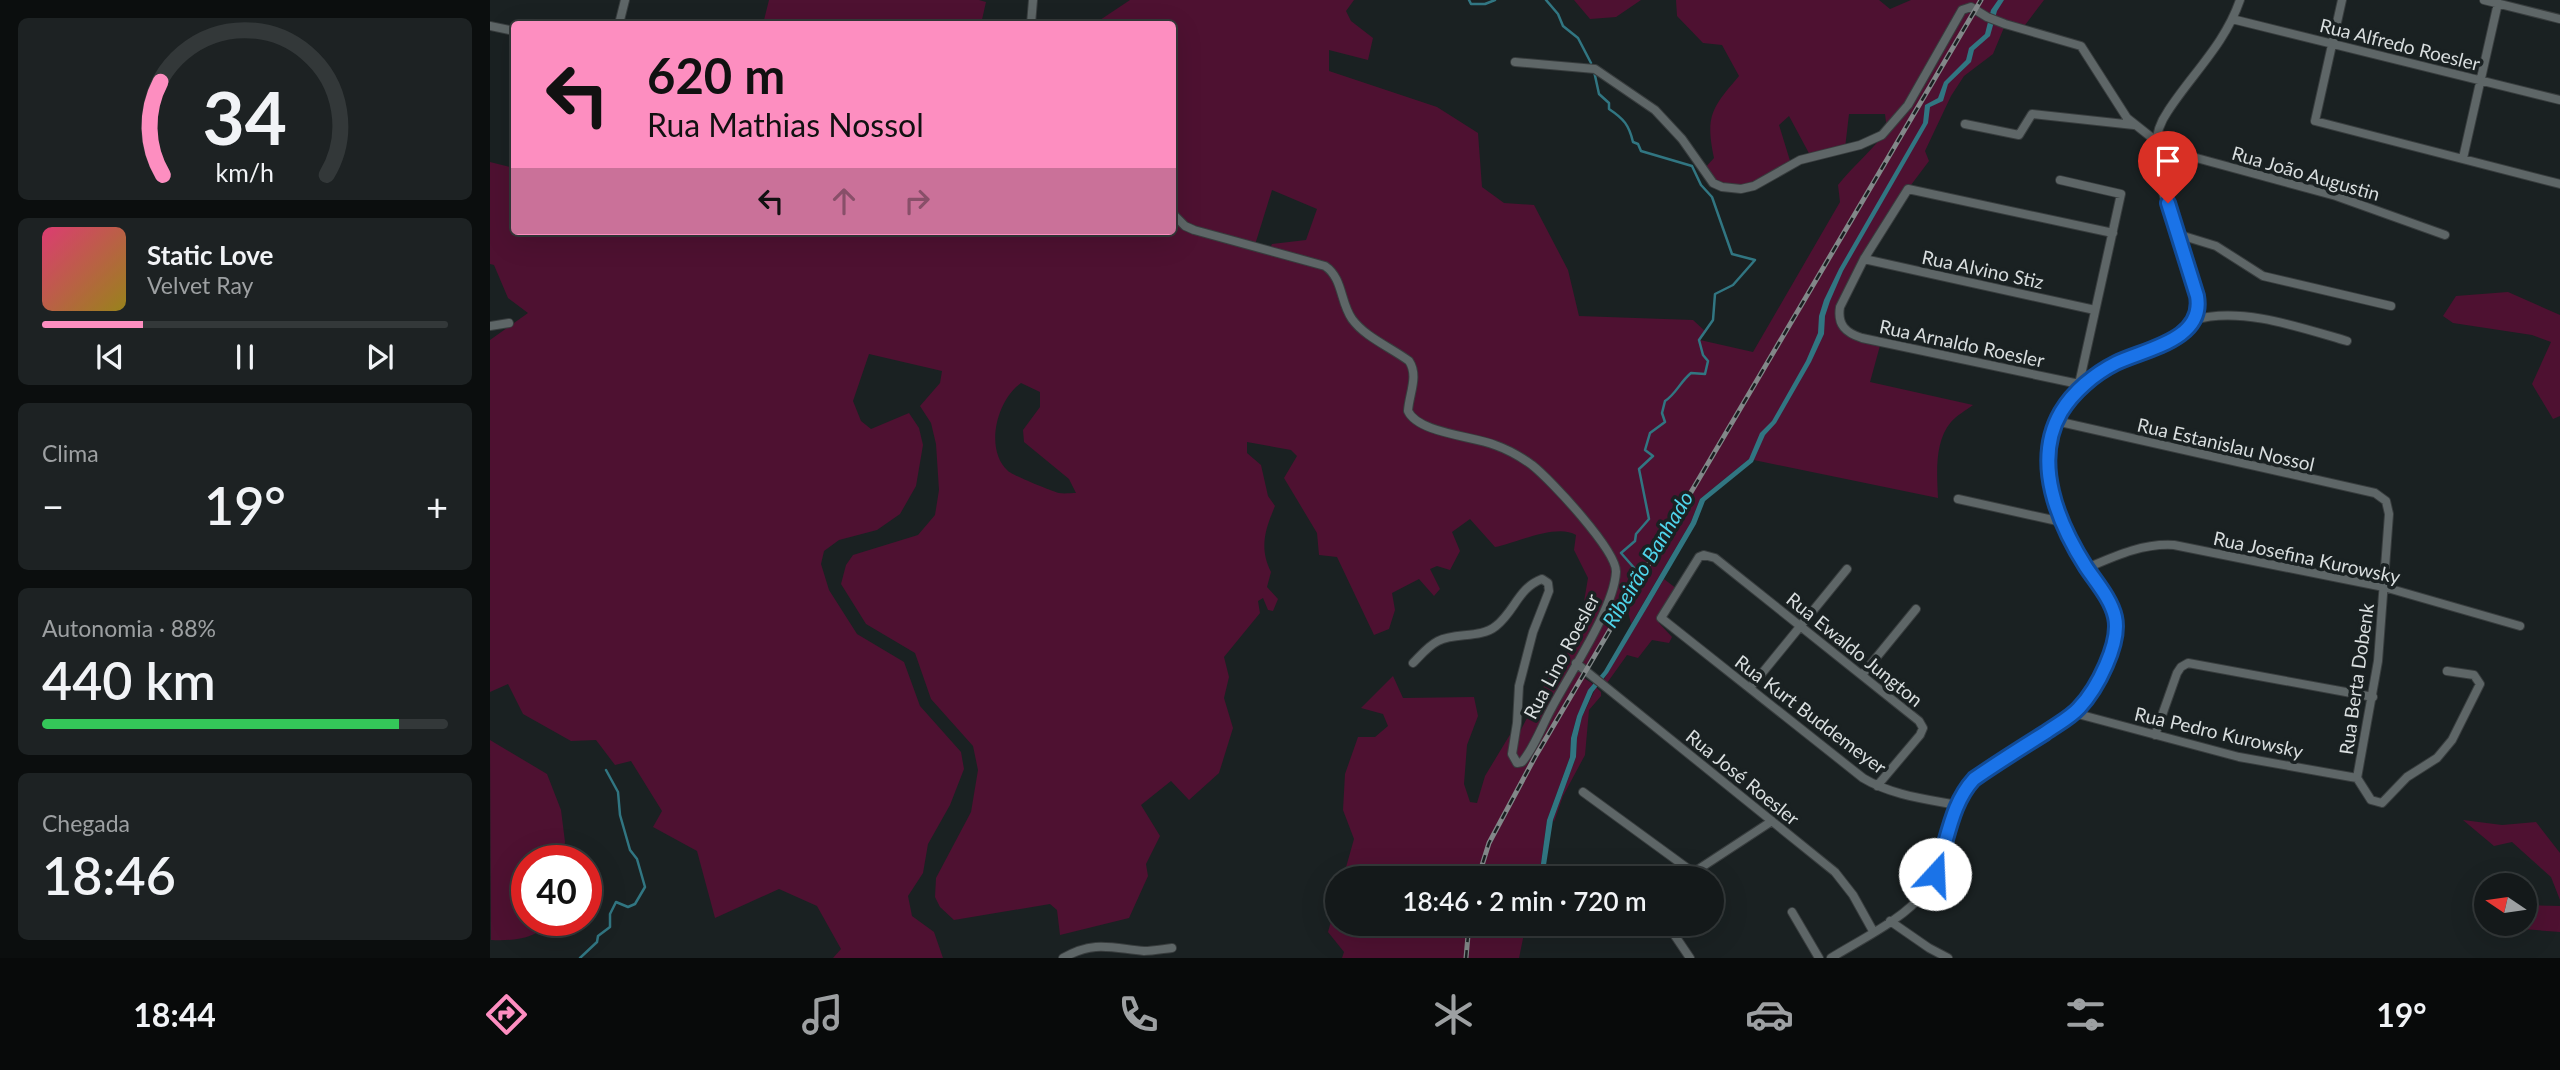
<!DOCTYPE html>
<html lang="pt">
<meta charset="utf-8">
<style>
body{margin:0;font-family:Lato,sans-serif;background:#1d2223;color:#f1f3f6;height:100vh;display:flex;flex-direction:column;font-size:26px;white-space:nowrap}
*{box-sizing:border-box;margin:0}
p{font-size:23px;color:#9da0a2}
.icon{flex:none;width:38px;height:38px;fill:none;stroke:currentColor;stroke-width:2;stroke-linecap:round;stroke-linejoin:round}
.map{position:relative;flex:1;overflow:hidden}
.sheet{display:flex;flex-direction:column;gap:18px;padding:18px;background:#0b0e0e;width:490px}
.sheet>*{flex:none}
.hud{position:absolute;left:21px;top:21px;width:665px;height:214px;border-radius:7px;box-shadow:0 7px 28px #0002,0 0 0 2px #333839;background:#fd8ec0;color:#111;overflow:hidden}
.needle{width:46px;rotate:283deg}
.controls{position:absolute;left:1984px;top:873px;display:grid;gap:14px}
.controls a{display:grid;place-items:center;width:63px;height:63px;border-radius:50%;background:#14191a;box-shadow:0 7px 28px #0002,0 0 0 2px #333839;font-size:35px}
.speed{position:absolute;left:21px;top:845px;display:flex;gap:14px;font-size:35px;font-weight:700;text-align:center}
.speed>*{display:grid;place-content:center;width:91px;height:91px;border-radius:50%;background:#14191a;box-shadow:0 7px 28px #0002,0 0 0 2px #333839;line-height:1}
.speed .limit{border:10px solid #d22;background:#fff;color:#111}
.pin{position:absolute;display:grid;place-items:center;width:60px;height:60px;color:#fff;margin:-72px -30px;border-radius:50% 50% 50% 0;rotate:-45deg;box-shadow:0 0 7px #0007}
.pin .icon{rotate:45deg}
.me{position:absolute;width:77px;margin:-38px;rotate:20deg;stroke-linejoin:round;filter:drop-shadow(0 0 5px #0008)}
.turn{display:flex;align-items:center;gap:24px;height:147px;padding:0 21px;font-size:32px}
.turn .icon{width:91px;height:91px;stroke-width:2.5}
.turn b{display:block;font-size:49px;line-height:60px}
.lanes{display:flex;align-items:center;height:66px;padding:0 21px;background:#0003;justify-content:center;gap:35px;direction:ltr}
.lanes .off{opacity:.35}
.big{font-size:52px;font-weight:600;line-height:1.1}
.sheet .widget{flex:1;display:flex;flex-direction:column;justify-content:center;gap:10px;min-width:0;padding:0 24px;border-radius:10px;background:#1d2223}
.sheet .dial{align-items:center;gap:0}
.dial svg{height:182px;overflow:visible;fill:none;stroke:#333839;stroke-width:7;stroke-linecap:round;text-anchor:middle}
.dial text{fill:#f1f3f6;stroke:none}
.song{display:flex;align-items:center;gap:21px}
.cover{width:84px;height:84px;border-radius:10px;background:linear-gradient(135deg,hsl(340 70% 55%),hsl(50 70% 35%))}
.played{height:7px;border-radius:4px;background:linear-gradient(90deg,#fd8ec0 25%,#333839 25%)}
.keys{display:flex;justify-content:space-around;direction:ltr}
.heat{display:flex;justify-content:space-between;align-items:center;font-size:38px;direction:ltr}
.charge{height:10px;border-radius:5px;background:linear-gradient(90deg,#34c759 88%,#333839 0)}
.trip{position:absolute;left:835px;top:866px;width:399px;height:70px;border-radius:35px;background:#14191a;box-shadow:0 7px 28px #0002,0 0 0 2px #333839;font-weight:600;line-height:70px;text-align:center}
.tab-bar{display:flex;height:112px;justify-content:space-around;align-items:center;background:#080a0a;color:#9da0a2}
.tab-bar .icon{width:49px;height:49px}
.tab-bar .on{color:#fd8ec0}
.tab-bar b{font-size:32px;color:#f1f3f6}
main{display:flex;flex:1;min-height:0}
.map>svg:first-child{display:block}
.green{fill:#4e1131;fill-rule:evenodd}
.water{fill:#317682}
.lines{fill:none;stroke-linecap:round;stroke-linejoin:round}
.stream{stroke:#317682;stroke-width:2.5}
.minor-casing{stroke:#383d3e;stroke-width:10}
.minor{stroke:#5e6667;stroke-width:8}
.rail-casing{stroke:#828889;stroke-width:5}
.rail{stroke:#1a2122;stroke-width:2.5;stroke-dasharray:8;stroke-linecap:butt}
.route-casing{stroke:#114b97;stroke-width:18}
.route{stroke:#1a73e8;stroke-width:12}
.labels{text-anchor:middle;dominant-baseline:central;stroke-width:7;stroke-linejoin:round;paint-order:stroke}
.street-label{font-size:19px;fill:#d9dedf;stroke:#1a2122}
.water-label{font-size:21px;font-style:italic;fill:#4fd5eb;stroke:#1a2122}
</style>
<main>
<section class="sheet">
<div class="widget dial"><svg viewBox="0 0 100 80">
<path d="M14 69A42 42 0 1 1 86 69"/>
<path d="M14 69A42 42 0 0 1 13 28" stroke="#fd8ec0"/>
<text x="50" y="56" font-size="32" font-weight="700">34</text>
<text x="50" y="72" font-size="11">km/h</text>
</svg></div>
<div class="widget">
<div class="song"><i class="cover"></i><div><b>Static Love</b><p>Velvet Ray</p></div></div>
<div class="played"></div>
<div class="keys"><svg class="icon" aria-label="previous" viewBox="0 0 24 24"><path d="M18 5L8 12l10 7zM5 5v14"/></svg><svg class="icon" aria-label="pause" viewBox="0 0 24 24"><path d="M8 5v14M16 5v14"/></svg><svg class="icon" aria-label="next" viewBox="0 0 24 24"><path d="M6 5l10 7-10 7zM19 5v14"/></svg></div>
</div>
<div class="widget"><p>Clima</p>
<div class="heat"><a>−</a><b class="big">19°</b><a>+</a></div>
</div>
<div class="widget"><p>Autonomia · 88%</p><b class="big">440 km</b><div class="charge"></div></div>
<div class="widget"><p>Chegada</p><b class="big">18:46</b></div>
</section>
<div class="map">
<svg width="2070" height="958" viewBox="0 0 2070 958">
<rect width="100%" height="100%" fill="#1a2122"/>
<path class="green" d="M279,0H489L496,2L491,24H273Z
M640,0H864L856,11L861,21L883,38L878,60L839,50V71L947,107L988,133L992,187L1014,203L1044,205L1078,270L1089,316L1203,320L1216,332L1210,340L1263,352L1350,202L1348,185C1363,166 1382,151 1397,130L1395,114H1359L1355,148L1321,157L1299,116L1289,125L1301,164L1264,186L1232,187L1213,170L1224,158C1215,115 1222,108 1249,76L1232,45L1213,43L1187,16L1186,0H1389L1400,9L1421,0H1554L1532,29L1515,25L1503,54L1474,76L1461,96L1435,151L1439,161L1418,189L1352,299L1353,327L1391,342L1380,382L1483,405C1476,410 1466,416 1461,422C1444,442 1447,474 1448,498L1259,459L1210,499L1201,522L1141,624L1138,611L1145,583L1069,716L1094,678L1103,684L1087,716L1081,738L1080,757L1057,820L1049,878H853L864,839L853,810L855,774L868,737H885L898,726L893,714L871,708L903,676L913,698L984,697L988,716L977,745L974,784L980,802L987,803L995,776L1027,723L1026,739L1065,665L1083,646L1089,631L1098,578L1084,550L1086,535C1067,523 1026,543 1005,547L980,519L962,532L970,551L960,570L947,566L940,569L950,589L944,596L929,579L902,593L905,610L899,629L884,635L847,557L829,555L827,533L794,478L807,456L801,450L757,442V453L771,465L778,496L785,506C775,530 769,548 781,572L777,587L788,599L783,611L778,610L773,598L768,601L770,613L734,657L739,677L734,698L743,728L729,773L699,800L681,781L651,805L670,836L656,864L658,876L639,918L570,935L567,910L560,904L464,920L450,907L445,897L446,878L481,812L488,770L483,746L441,699L425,653L376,624L351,584L356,565L363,555L428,535L445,515L449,490L446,444L441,423L430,406L450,383L452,371L379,354L363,401L371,421L381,429L419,413L429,428L433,445L426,486L410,514L387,530L349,540L334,551L331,564L339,590L367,634L414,662L430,706L471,752L474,769L460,805L438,844L433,873L418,896L422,916L444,932L453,958H343L351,949L327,906L289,889L225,918L207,851L163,827L172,811L141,761L125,765L106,740L81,741L33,714L18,684L0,692V340L38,313L18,298L4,265L0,264V162L24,168V231H682V24H612L610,20ZM782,190L827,209L816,240L782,244L778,252L764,248ZM531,383L550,392V407L533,430L534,442L579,479L586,493C581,493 574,494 569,493C563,492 522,475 518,471C494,449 507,400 531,383Z
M1084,0H1151L1126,17L1100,19Z
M2018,292L2070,315V416L2063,419L2042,384L2061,342L2042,335L1963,323L1953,316L1966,296Z
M1174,579L1187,589L1168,617L1169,623L1182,637L1179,643L1162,640L1148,658L1137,655L1117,683L1113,681Z
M1106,687L1111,692V696L1099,710L1095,755L1073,796L1064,822L1063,820L1086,757L1087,738L1092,717Z
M0,740L57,774L71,810L75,842L72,861H37V920L62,921C45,939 25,941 1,940Z
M1973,820L2012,825L2046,822L2070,853V900L2061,877L2022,842L2004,846Z
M847,900V924H1036L1029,958H852L854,952L838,932Z
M2035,905L2070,906V932L2006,927L2001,924H2035Z"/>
<path class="water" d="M1508,0H1514L1507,11L1500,36L1484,50L1481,62L1458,84L1453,101L1440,107L1438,123L1353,271L1340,301L1335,316L1334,334L1321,362L1286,423L1275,435L1263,462L1215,501L1206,524L1158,606L1118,673L1103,692L1092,717L1087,738L1086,757L1063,820L1054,878H1049L1057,820L1080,757L1081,738L1087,716L1098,690L1114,671L1153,604L1201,522L1210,499L1259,459L1270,433L1282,421L1316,361L1328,333L1329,316L1334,300L1349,269L1433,123L1435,105L1448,98L1454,82L1476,60L1479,48L1495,34L1501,10Z"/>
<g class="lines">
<path class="stream" d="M979,0L981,4H995L1005,0
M1056,0L1068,14L1073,26L1088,38L1101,63
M1104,71L1109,94L1119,103V109C1134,119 1139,125 1143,142L1148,144L1151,151L1202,166L1211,185L1222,197L1242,254L1265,260L1243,285L1225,294L1223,320L1209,340L1213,355L1218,361L1215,374L1201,373C1190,382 1186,394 1175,401L1172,413L1175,422L1160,433L1155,450L1163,456L1149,469L1159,519L1146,534L1145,541L1131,553L1146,570
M90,958L107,942L108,936L120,927V914L126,902L138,907L145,904L155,887L147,859L140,850L130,815L128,792L116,770"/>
<g class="minor-casing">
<path id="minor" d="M1852,0L1825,121L2070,184
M1994,0L2070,19
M1742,19L2070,100
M129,24L135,0
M541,24L543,0
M0,26L24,31
M1025,62L1105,69L1165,110L1192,139L1223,183L1232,187L1251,189L1264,186L1310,160L1370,145L1392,135L1418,105L1472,10L1481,7L1497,17L1515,24L1591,46L1637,118L1666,141
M1475,124L1529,135L1542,114L1644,125
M1666,147L1846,196L1955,235
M1973,158L2008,3
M1570,180L1631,194L1589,384
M682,213L695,226L704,230L835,266C853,278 850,302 862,319C875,337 900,347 919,361C929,376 919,394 918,411C928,433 983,436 1005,445C1019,450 1031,457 1042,465C1061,480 1127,551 1126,572C1124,609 1078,676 1060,711C1051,728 1044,748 1032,762L1027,763L1022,754L1027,723L1029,686L1043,632L1059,591L1058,583L1052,579C1028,588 1025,611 1006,626C990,639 966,632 948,641C938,646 930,656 923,663
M1687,234L1726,246L1773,276L1901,306
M1374,259L1605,310
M1704,320C1751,306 1812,328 1857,341
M0,326L19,323
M1593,387L1589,384L1372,338C1356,333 1347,325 1350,307L1374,259L1418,189L1623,233
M1566,421L1885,493L1896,501L1899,514L1888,661L1867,778
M1468,499L1572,522
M1597,568C1625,556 1653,543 1684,545L1894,587L2030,626
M1086,663L1345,872L1363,895L1383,931
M1372,675L1426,609
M1260,688L1357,569
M1584,713L1749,757L1867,778
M1665,735L1687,673L1691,667L1698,663L1883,697
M1867,778L1881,800L1892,803L1917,777L1947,758L1962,740L1990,684L1984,675L1957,671
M1387,786L1430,735L1433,728L1429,721L1225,558L1214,555L1209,557L1171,618L1373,778C1401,795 1435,799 1467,805
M1093,792L1204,873
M1195,878L1282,821
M1302,912L1329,958
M1400,921L1439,948L1458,958
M1177,924L1200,958
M573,958C604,940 622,948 654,951C663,951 673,949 682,948
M1341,958C1368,941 1416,918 1433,893C1460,856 1455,799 1491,774L1584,713C1605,692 1634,644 1624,613C1619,598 1608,585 1599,572C1576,536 1554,493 1559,448C1567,391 1617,367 1664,346C1677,341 1692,337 1701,326C1708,317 1709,306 1707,296C1695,256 1665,186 1666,147C1666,134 1671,121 1678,111C1702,74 1735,44 1750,0"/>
</g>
<use href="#minor" class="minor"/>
<g class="rail-casing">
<path id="rail" d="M988,878L999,843L1045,757L1491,0
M976,958L979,924"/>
</g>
<use href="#rail" class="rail"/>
</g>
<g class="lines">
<g class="route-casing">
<path id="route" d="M1445,874C1458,842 1460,805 1484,779C1507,763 1531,748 1555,733C1566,725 1580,718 1589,708C1607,689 1631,643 1625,617C1621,599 1606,582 1596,567C1568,523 1542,462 1571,412C1583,392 1604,374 1626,363C1655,349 1715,340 1707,296L1678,203"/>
</g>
<use href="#route" class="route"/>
</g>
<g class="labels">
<g class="street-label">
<text transform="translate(1910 44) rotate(14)">Rua Alfredo Roesler</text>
<text transform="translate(1816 173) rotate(16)">Rua João Augustin</text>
<text transform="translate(1493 269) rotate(12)">Rua Alvino Stiz</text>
<text transform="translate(1472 343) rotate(12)">Rua Arnaldo Roesler</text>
<text transform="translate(1736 444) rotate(13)">Rua Estanislau Nossol</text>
<text transform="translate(1817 557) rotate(12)">Rua Josefina Kurowsky</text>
<text transform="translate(1365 649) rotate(39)">Rua Ewaldo Jungton</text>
<text transform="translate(1071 656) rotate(-62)">Rua Lino Roesler</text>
<text transform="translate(1866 679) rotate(-82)">Rua Berta Dobenk</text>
<text transform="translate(1321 714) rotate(37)">Rua Kurt Buddemeyer</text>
<text transform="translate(1729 732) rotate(13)">Rua Pedro Kurowsky</text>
<text transform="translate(1253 777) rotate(39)">Rua José Roesler</text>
</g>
<g class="water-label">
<text transform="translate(1157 559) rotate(-59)">Ribeirão Banhado</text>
</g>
</g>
</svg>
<div class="controls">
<a><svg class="needle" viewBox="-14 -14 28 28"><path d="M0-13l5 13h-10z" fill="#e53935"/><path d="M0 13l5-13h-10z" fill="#9da0a2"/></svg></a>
</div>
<div class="speed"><div class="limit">40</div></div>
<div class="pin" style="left:1678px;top:203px;background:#d93025"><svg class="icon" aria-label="arrive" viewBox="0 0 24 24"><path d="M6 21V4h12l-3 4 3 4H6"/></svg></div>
<svg class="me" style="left:1445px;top:874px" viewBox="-20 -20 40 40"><circle r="19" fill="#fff"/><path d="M0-13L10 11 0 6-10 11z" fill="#1a73e8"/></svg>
<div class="trip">18:46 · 2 min · 720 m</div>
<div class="hud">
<div class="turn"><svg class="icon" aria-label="left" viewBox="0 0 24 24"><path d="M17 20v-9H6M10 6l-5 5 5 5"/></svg><div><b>620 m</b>Rua Mathias Nossol</div></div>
<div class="lanes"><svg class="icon" aria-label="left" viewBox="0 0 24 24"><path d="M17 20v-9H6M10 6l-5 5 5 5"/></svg><svg class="icon off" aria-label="ahead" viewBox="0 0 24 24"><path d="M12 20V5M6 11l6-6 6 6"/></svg><svg class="icon off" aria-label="right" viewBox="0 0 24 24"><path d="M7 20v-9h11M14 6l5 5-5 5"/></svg></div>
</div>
</div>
</main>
<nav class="tab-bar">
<b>18:44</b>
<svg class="icon on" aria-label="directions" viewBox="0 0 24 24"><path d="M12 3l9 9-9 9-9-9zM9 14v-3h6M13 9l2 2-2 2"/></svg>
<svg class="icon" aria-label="music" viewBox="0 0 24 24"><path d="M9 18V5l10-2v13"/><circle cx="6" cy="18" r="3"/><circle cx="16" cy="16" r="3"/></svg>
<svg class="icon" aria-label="phone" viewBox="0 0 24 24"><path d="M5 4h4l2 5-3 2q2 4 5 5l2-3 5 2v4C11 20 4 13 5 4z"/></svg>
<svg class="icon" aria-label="climate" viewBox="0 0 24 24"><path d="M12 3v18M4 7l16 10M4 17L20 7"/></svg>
<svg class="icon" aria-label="car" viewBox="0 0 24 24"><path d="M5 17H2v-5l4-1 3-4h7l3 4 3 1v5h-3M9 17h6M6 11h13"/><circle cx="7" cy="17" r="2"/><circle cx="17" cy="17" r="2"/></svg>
<svg class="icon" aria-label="filters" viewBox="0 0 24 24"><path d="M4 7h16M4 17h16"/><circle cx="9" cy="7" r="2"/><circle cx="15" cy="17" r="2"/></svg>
<b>19°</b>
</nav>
